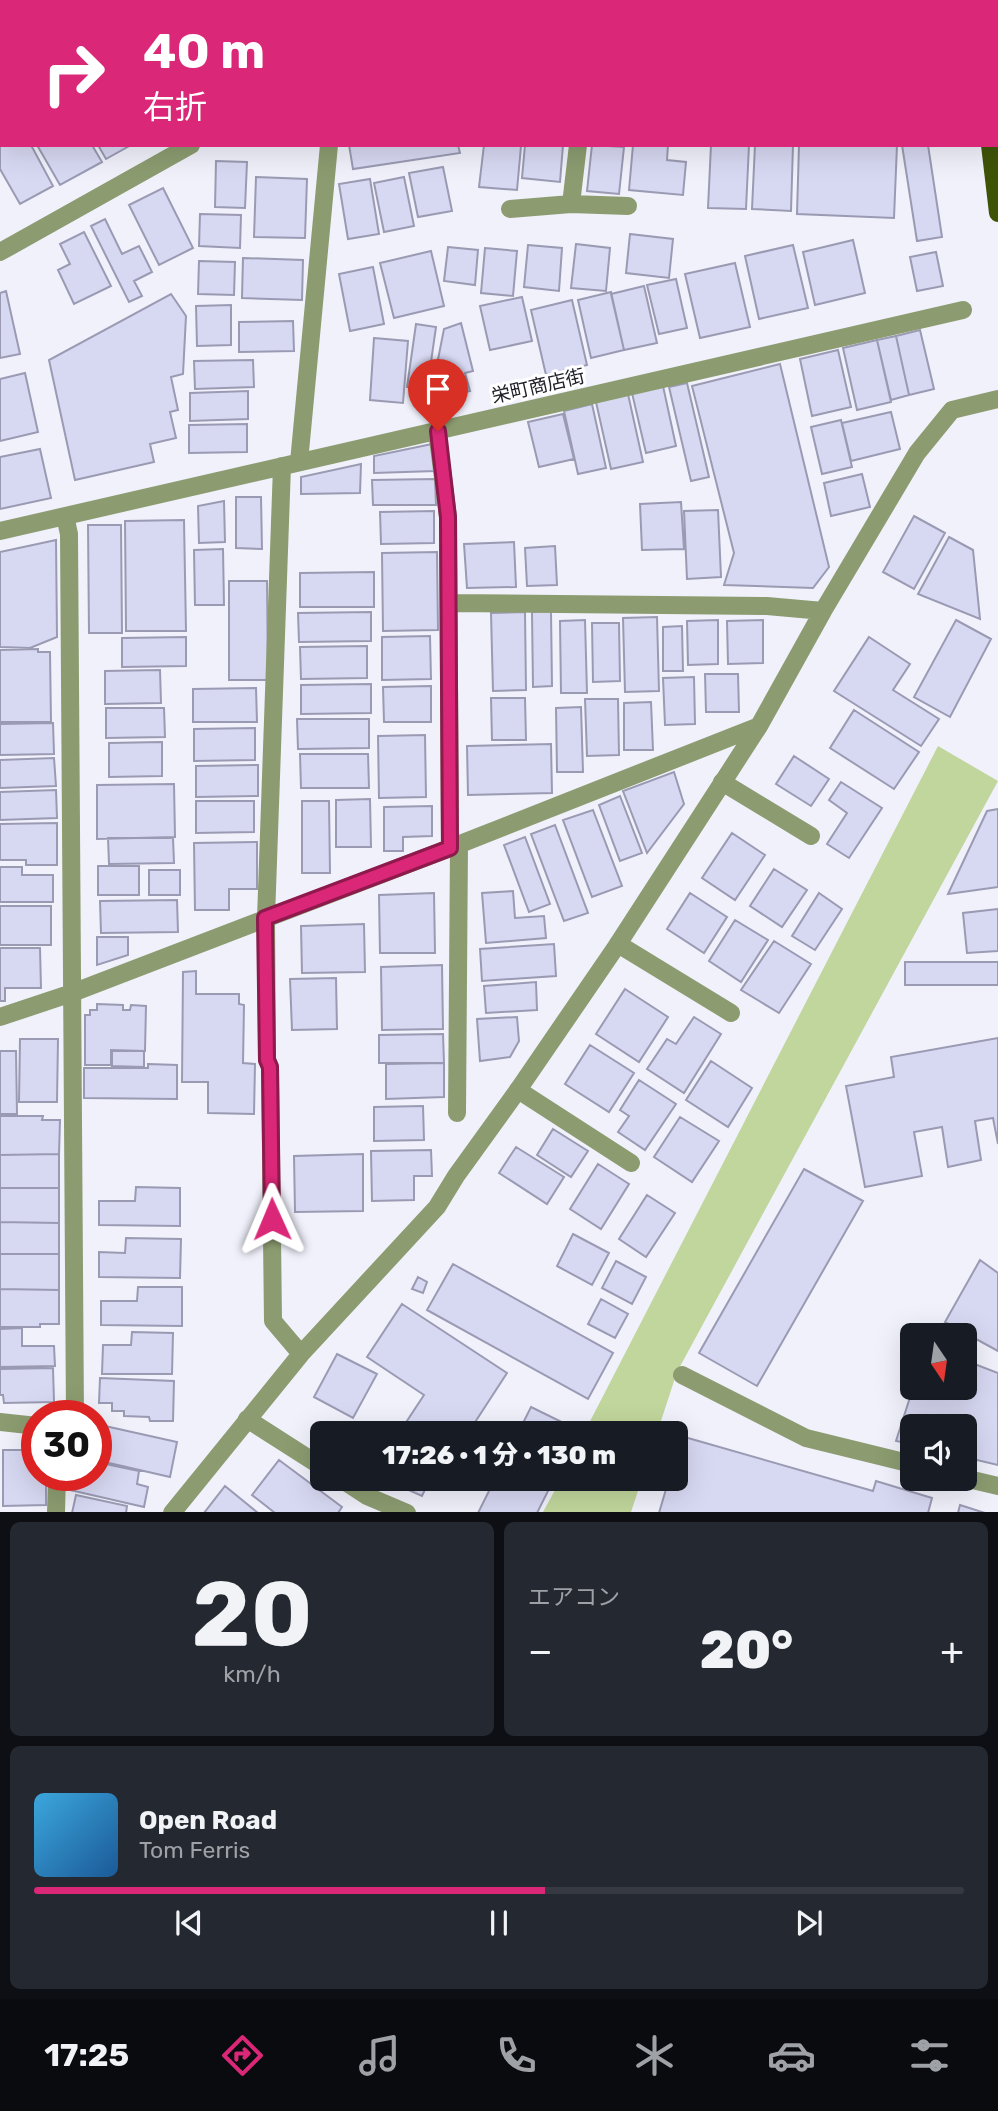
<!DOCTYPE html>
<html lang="ja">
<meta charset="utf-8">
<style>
body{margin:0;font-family:Rubik,"Noto Sans JP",sans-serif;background:#242831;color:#f1f3f6;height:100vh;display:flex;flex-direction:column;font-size:26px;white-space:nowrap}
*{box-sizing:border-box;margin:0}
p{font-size:23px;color:#9ea1a6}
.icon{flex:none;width:38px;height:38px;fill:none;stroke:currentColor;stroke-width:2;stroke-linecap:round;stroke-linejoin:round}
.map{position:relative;height:1512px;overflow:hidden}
.panel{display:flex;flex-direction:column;gap:10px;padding:10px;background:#0d0f14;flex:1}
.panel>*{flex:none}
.top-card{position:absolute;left:0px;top:0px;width:999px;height:147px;box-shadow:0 7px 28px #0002;background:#db2777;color:#fff;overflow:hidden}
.needle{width:46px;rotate:167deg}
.tools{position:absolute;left:900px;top:1323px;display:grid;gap:14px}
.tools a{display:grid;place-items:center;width:77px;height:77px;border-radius:10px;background:#171b24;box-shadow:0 7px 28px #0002;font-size:35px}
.speed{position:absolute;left:21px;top:1400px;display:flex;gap:14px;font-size:35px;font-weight:700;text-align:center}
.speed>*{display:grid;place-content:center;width:91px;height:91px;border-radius:50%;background:#171b24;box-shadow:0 7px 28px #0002;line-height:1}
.speed .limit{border:10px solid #d22;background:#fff;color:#111}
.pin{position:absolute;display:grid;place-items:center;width:60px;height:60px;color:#fff;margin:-72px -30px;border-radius:50% 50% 50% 0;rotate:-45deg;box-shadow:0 0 7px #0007}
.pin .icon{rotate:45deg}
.me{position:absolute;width:77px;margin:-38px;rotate:359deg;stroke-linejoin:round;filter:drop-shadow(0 0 5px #0008)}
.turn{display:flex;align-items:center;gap:24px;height:147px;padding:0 28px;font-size:32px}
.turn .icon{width:91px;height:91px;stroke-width:2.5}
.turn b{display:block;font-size:49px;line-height:60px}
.big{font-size:52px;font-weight:800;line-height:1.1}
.panel .card{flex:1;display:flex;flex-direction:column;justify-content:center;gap:10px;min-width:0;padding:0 24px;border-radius:10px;background:#242831}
.panel .dial{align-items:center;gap:0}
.dial b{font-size:91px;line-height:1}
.song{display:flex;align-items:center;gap:21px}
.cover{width:84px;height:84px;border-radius:10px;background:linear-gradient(135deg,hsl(200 70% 55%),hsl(210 70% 35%))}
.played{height:7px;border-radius:4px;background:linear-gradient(90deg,#db2777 55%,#363941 55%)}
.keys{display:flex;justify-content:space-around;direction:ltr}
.heat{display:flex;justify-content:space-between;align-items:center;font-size:38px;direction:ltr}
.panel .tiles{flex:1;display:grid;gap:10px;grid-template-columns:1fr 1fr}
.card:last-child{grid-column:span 2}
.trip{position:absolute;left:310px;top:1421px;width:378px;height:70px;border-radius:10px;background:#171b24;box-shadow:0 7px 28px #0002;font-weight:800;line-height:70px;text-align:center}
.dock{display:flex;height:112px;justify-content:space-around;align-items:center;background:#090b0e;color:#9ea1a6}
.dock .icon{width:49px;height:49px}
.dock .selected{color:#db2777}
.dock b{font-size:32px;color:#f1f3f6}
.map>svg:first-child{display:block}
.green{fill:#c1d69c}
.building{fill:#d7d8f2;stroke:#9a9ab3;stroke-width:2}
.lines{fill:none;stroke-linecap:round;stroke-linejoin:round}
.lane{stroke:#8c9c70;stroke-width:18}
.street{stroke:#8c9c70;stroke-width:18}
.primary{stroke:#3f5307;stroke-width:18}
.route-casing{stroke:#8e194d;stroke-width:18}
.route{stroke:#db2777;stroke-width:12}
.labels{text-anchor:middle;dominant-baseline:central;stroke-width:6;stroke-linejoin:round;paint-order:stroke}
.street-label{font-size:19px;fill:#202029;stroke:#fff}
</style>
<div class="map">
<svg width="998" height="1513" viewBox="0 0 998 1513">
<rect width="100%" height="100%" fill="#f1f1fc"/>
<path class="green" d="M938,746L998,781L677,1372L657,1433H584Z
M561,1479H642L631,1512H543Z"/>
<path class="building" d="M187,0H240V2H188Z
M250,0H332V2H250Z
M505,0H569L570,2H505Z
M626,0H706L707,1L627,2Z
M0,91L2,94V145H31L53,186L20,204L0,169Z
M37,145H92L102,162L60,185Z
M98,145H131L106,159Z
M349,145H458L460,153L353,169Z
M484,145L521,146L517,190L479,187Z
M525,145H563L560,182L522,178Z
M592,145L624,147L619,194L587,191Z
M633,145H668L667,160L686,162L683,195L629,190Z
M711,145H749L746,209L708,208Z
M755,145H793L791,211L752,209Z
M799,145H897L894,218L797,214Z
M902,145H928L942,237L917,241Z
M216,161L247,162L245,208L215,207Z
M443,167L452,211L418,217L409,173Z
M256,177L307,179L305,238L254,237Z
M404,177L414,226L384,232L374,183Z
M370,179L379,234L348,239L339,184Z
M163,188L193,248L159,265L129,205Z
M200,214L241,215L240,248L199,246Z
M105,219L122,254L139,246L152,272L134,281L142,296L129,302L91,226Z
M84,232L111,286L74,304L58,270L70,264L60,244Z
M630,234L673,239L669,278L626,273Z
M853,240L865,293L815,305L803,252Z
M576,244L610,248L606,291L571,288Z
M528,245L562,248L559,291L524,287Z
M793,245L808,308L759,319L745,256Z
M448,247L478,250L475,285L444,281Z
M485,248L517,251L513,296L481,293Z
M431,251L444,306L394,318L380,263Z
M936,252L943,286L917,291L910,257Z
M243,258L303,260L302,300L242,298Z
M199,261L235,262L234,295L198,294Z
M735,263L750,327L700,338L685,274Z
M373,267L384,324L350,331L339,274Z
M676,279L687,328L659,334L647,285Z
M644,286L657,343L624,350L611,294Z
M6,291L20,354L0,358V293Z
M611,292L624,350L591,358L578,300Z
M171,294L186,316L183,374L171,377L178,410L170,412L176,438L150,444L154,462L75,480L49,360Z
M522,297L532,341L490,350L480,306Z
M572,300L587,365L546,375L531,310Z
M231,305V345L197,346L196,306Z
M293,321L294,351L239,352V322Z
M461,323L473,371L465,373L470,391L430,400L444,329Z
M416,324L436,327L427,390L407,387Z
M920,330L934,389L909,395L896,336Z
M896,336L909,395L891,400L877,340Z
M374,338L408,341L403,403L370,400Z
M877,340L891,402L857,410L843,348Z
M838,350L851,407L812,416L800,359Z
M253,360L254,387L195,389L194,361Z
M780,364L829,567L813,588L724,585L734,553L692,386Z
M25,373L38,432L0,441V379Z
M687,383L709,477L691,481L669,387Z
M663,386L676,446L646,453L632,393Z
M248,391V419L190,421V393Z
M628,394L643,462L611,469L596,402Z
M592,404L606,468L578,474L564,411Z
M891,412L900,449L851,461L842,423Z
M563,414L574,459L539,467L528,422Z
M841,420L852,467L822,474L811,427Z
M247,424V452L189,453V425Z
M432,444L435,471L374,473V456Z
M40,449L51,498L0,509V457Z
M361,464L360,493L301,494V477Z
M862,474L870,507L831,516L824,483Z
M435,479L436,505H373L372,480Z
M236,497H261L262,549L236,548Z
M224,501L225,542L199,543L198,506Z
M681,502L684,549L642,550L640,504Z
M718,510L721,577L687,579L684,511Z
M434,511V543L381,544L380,512Z
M914,516L945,533L914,589L883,572Z
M184,520L186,631H126L125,521Z
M88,525H121L122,633H89Z
M949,537L973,550L980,619L918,594Z
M56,540L57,637L30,648L0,647V552Z
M514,542L516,587L467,588L464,544Z
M555,546L557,585L527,586L525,548Z
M223,549L224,605H195L194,550Z
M437,552L438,630L383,631L382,553Z
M374,572V607H300V573Z
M229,581H267L268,680H229Z
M551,611L552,686L533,687L532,612Z
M371,612V641L299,642L298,613Z
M525,612L526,690L493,691L491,613Z
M657,617L659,691L625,692L623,618Z
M585,620L587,693H561L560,621Z
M718,620V664L688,665L687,621Z
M763,620V663L728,664L727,621Z
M956,620L991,639L950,717L914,697Z
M592,623H619L620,681L593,682Z
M682,626L683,671H663V627Z
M430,636L431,679L382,680V637Z
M186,637V666L122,667V638Z
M869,637L910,664L893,690L939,719L921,746L834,691Z
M367,646V678L301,679L300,647Z
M38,649V652H50L51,722H0V650Z
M160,670L161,703L105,704V671Z
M705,674H738L739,712H706Z
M694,677L695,724L665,725L663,678Z
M371,684V713L301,714V685Z
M431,686V722H384L383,687Z
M256,688L257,722H193V689Z
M491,698H525L526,740H492Z
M585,699H618L619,755L587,756Z
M651,702L653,750H624V703Z
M581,707L583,772H557L556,708Z
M106,708H164L165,737L106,738Z
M854,710L919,752L894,789L830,748Z
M297,719H369V748L298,749Z
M53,723L54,754L0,755V724Z
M255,728V760L194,761V729Z
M425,735L426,797L379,798L378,736Z
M162,742V776L109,777V743Z
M551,744L552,793L468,795L467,746Z
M300,754H368L369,788H301Z
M794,756L829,779L811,806L776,784Z
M54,758L56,786L0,788V760Z
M258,765V796L196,797V766Z
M674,772L684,804L647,853L623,791Z
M841,782L882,808L849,858L827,844L847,813L829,800Z
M174,784L175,837L97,839V785Z
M56,790L57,818L0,820V792Z
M620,796L642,853L620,861L599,805Z
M370,799L371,847H336V800Z
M196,801H254V832L196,833Z
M302,801H329L330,873H302Z
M432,806V836L403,837V851H384V807Z
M998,809V887L948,894L987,811Z
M593,810L622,886L592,897L563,820Z
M57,823V865H26V860H0V824Z
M555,825L588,913L564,921L531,834Z
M732,833L765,855L735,900L702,878Z
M525,837L550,904L529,912L504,845Z
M108,838H173L174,863L109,864Z
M257,842V889H229V910H195L194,843Z
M98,866H139V895H98Z
M0,867H22V875H53V902H0Z
M774,869L807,890L782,927L750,906Z
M149,870H180V895H149Z
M513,891L515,918L544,916L546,938L486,943L482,893Z
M434,893L435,953H380L379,895Z
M690,893L727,917L704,953L667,929Z
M819,893L842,909L815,950L792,936Z
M177,900L178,932L101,933L100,901Z
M0,906H51V945H0Z
M998,909V951L967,953L963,913Z
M735,920L768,940L741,982L709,961Z
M364,924L365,972L302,973L301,926Z
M97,937H128V955L97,965Z
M774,941L811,964L779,1013L741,990Z
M554,944L556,976L482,981L480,949Z
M0,948H40L41,988H5V1001H0Z
M905,962H998V985H905Z
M442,965L443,1029L382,1030L381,967Z
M196,971V994H239V1004L244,1005L243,1063L255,1064L254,1114L208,1113V1082H182L183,972Z
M336,978L337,1029L292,1030L290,979Z
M536,982L537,1010L486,1013L484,986Z
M625,989L668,1017L639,1062L596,1034Z
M97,1004L123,1005V1010H130L131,1005L146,1006L145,1051L111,1050V1065H85V1015H90V1010H97Z
M517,1017L519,1041L510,1057L480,1061L477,1019Z
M694,1017L721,1034L684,1093L647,1069L667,1039L676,1044Z
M443,1034L444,1063H379V1035Z
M998,1038V1144L993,1118L975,1121L981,1160L948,1167L942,1127L914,1132L922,1176L865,1187L846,1086L894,1077L891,1057Z
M20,1039H58L57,1102H19Z
M590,1045L634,1073L609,1112L565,1084Z
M0,1051H16L17,1114H0Z
M112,1051H144V1067L112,1066Z
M711,1061L752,1088L728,1127L686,1100Z
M444,1063V1097L386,1099V1064Z
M148,1064L177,1065V1099L84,1098V1068H148Z
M639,1080L676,1104L645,1150L618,1132L629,1116L620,1110Z
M423,1106L424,1140L374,1141V1107Z
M0,1116H43L42,1120H60L59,1154L0,1155Z
M680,1117L719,1141L692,1182L654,1157Z
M553,1129L588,1151L571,1177L537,1155Z
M516,1147L564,1177L547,1204L499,1173Z
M431,1150L432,1176H414V1200L372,1201L371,1151Z
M59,1154V1188H0V1155Z
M363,1154V1211L295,1212L294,1156Z
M598,1164L629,1184L601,1229L570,1209Z
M804,1169L863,1201L757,1386L699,1353Z
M136,1187L180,1188V1226L99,1225V1201H135Z
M0,1188H59V1223L0,1222Z
M647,1195L675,1213L646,1257L619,1239Z
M0,1222L59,1223V1254H0Z
M573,1234L609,1253L592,1285L557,1266Z
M126,1238L181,1239L180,1278L99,1277V1252L125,1253Z
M0,1254H59V1290L0,1289Z
M980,1260L998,1273V1351L945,1322Z
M616,1261L646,1277L632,1304L602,1288Z
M453,1264L613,1353L588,1399L427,1310Z
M418,1277L427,1282L423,1293L412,1289Z
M138,1287H182V1326L101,1325V1301H137Z
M0,1289L59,1290V1324H40V1327H0Z
M601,1299L628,1314L615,1338L588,1324Z
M402,1304L507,1373L468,1433H399L424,1395L367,1357Z
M22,1328V1346H54L55,1366L0,1367V1329Z
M132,1332L173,1333L172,1374H102L103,1345H131Z
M337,1354L377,1374L353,1418L314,1397Z
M964,1360L998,1373V1465L964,1457V1426H912V1444L896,1441L913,1388H964Z
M53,1368L54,1402L4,1403L3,1395H0V1369Z
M100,1378L174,1381L173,1421H150L149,1417L124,1416V1411H112V1403H99Z
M531,1407L578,1430L577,1433H518Z
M326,1422L351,1433H322V1450L314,1447Z
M96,1424L177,1442L170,1477L96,1460Z
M681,1436L873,1491L876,1481L932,1498L928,1513H659L669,1479H676V1456Z
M3,1450H37V1475H46V1505L3,1506Z
M279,1460L342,1507L338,1513H275L252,1495Z
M96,1462L139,1471L137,1484L148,1487L144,1507L70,1490L74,1475H96Z
M384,1479H430L422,1496Z
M495,1479H554L537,1513H478Z
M225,1486L258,1513H204Z
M76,1495L127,1506L126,1513H72Z
M960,1505L985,1513H958Z"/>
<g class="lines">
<path class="lane" d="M79,2L82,0
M0,53L2,52
M571,204L578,145
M510,209L571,204L628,206
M722,782L811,836
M618,944L731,1013
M518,1090L631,1163
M682,1375L806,1438L912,1464
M247,1419L322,1467
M964,1478L998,1486
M341,1479L367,1496L407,1513"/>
<path class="street" d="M0,252L191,145
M437,431L448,517L450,848
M299,462L329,145
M282,466L266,918L267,1060L270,1067L273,1321L301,1354
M65,516L69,534L75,1416
M0,531L963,310
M450,603L767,606L823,611
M0,1017L72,993L450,848L759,726
M457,1113L459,844
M0,1422L37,1426
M56,1513L57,1475
M172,1513L301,1354L437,1207L456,1176L518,1090L618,944L759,726L823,611L917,453L952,410L998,399"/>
<path class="primary" d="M971,0V2
M990,145L998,213"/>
</g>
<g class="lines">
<g class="route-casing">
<path id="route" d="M272,1219L270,1067L267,1060L265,918L450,848L448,517L438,431"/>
</g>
<use href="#route" class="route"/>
</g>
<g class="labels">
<g class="street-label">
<text transform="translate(538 386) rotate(-13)">栄町商店街</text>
</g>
</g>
</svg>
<div class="tools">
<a><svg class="needle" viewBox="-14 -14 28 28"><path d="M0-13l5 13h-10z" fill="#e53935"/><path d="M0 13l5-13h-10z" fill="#9ea1a6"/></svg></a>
<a><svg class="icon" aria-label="sound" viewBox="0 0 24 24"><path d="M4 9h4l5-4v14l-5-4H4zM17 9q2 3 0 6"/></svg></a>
</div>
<div class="speed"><div class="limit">30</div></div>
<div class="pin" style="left:438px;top:431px;background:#d93025"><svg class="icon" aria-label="arrive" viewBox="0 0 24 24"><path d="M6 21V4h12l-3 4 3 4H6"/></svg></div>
<svg class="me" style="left:272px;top:1219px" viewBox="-20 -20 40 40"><path d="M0-17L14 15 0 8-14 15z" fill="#db2777" stroke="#fff" stroke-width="4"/></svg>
<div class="trip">17:26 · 1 分 · 130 m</div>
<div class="top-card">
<div class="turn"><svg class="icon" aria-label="right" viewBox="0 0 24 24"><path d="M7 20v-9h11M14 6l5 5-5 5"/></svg><div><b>40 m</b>右折</div></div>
</div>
</div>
<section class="panel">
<div class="tiles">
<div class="card dial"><b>20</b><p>km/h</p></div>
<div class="card"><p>エアコン</p>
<div class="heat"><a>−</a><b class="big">20°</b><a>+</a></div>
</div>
<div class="card">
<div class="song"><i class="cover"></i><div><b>Open Road</b><p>Tom Ferris</p></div></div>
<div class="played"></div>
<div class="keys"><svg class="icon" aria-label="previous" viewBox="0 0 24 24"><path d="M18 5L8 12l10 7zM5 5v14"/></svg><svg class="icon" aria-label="pause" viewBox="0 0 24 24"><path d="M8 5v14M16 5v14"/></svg><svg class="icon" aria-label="next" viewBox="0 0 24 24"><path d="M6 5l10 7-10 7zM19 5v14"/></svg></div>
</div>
</div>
</section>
<nav class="dock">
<b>17:25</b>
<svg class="icon selected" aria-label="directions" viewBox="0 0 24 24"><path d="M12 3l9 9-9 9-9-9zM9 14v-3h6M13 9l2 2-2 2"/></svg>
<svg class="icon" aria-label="music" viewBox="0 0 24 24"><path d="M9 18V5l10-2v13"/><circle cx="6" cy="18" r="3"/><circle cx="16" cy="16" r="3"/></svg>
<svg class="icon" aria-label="phone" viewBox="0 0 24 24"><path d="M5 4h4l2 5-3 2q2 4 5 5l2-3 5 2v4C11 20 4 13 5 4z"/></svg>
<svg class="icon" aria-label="climate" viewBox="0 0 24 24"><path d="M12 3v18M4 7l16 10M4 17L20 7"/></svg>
<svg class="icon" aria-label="car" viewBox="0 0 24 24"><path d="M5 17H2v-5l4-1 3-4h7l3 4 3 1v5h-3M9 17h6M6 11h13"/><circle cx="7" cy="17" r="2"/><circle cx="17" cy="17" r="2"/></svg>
<svg class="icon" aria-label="filters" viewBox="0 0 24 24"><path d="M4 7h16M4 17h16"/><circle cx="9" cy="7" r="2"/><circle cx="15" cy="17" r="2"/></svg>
</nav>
